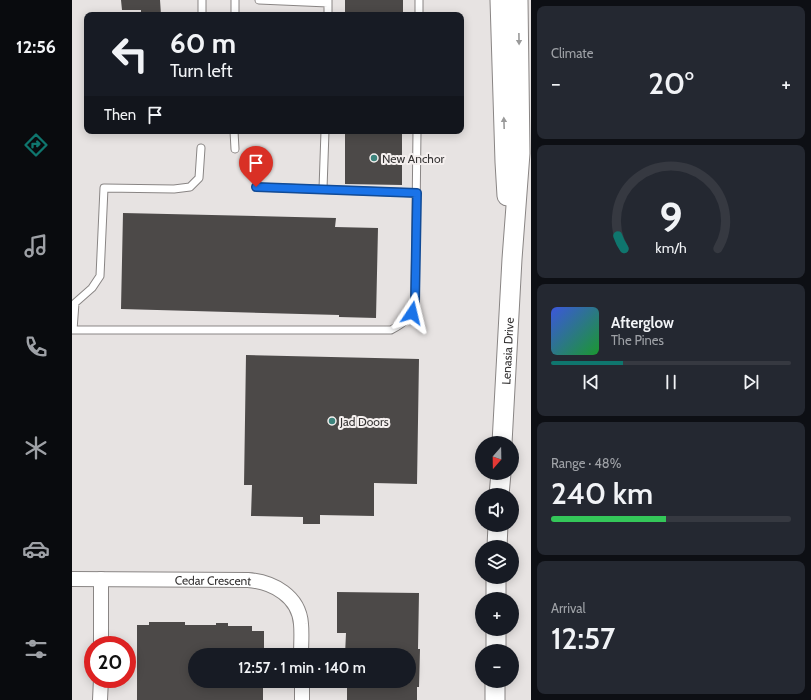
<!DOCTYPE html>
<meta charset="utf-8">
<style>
body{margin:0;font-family:Cabin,sans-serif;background:#242831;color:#f1f3f6;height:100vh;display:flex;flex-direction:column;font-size:15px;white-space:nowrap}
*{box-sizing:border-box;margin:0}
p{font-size:13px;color:#9ea1a6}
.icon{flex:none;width:22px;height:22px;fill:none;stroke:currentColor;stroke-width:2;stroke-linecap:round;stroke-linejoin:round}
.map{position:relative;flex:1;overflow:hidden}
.drawer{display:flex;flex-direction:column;gap:6px;padding:6px;background:#0d0f14;width:280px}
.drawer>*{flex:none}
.top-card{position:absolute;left:12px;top:12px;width:380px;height:122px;border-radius:8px;box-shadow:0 2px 10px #0003;background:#171b24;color:#f1f3f6;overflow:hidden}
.needle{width:26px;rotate:200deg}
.controls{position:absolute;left:403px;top:436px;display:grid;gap:8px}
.controls a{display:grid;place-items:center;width:44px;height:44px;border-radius:50%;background:#171b24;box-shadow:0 2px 10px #0003;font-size:20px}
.speed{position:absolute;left:12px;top:636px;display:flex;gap:8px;font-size:20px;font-weight:700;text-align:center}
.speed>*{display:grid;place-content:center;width:52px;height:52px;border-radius:50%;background:#171b24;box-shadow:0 2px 10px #0003;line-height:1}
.speed .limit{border:6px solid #d22;background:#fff;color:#111}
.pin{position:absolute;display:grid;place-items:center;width:34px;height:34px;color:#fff;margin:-41px -17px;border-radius:50% 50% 50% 0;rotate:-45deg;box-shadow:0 0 4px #0007}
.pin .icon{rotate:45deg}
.me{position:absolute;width:44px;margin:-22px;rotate:10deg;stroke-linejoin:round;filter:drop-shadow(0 0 3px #0008)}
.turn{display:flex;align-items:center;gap:14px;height:84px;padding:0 20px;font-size:18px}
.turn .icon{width:52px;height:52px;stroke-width:2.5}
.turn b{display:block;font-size:28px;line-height:34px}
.then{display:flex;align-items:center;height:38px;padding:0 20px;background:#0003;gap:8px;font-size:15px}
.big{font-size:30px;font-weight:600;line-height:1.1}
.drawer .card{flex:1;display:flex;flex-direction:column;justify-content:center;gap:6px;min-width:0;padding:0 14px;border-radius:8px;background:#242831}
.drawer .dial{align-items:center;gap:0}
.dial svg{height:104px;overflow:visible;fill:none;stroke:#363941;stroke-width:7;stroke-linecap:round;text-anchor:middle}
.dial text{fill:#f1f3f6;stroke:none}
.song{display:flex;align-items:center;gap:12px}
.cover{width:48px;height:48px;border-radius:6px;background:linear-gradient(135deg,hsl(230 70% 55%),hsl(130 70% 35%))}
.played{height:4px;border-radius:2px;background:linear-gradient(90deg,#0f766e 30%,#363941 30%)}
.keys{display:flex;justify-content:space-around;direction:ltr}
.heat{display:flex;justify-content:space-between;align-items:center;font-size:22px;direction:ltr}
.charge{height:6px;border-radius:3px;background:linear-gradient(90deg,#34c759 48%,#363941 0)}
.trip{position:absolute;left:116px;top:648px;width:228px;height:40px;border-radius:20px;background:#171b24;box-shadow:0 2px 10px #0003;font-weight:600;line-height:40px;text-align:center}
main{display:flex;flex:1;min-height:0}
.dock{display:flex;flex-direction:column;width:72px;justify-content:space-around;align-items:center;background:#090b0e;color:#9ea1a6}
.dock .icon{width:28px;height:28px}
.dock .selected{color:#0f766e}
.dock b{font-size:18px;color:#f1f3f6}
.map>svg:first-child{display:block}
.building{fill:#4c4948}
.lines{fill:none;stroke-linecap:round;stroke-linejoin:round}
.service-casing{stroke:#898584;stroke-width:9}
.minor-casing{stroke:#898584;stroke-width:16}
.secondary-casing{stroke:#898584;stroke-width:21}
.service{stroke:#fff;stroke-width:7}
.minor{stroke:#fff;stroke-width:14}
.secondary{stroke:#fff;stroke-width:19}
.oneway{fill:#9a9a9a}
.route-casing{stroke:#114b97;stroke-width:10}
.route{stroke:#1a73e8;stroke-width:7}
.poi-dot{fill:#3d837c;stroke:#f5f0ef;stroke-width:1.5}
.labels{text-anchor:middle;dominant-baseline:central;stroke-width:4;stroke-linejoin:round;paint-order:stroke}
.poi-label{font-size:12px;fill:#363434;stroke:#f5f0ef;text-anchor:start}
.street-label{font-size:12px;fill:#363434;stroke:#f5f0ef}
</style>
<main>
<nav class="dock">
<b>12:56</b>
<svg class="icon selected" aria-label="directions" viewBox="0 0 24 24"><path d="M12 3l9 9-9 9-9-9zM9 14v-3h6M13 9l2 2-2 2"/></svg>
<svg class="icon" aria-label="music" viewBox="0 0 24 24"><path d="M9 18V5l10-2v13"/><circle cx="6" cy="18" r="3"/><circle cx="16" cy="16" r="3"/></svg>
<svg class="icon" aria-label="phone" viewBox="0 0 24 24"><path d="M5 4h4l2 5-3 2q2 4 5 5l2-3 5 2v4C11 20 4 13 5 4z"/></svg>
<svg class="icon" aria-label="climate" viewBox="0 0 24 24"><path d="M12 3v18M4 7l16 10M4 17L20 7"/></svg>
<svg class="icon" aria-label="car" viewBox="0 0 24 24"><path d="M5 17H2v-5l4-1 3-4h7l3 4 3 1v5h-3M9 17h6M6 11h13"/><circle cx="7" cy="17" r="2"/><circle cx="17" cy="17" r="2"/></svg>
<svg class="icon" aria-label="filters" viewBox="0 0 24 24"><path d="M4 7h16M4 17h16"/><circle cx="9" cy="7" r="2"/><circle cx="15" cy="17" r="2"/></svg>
</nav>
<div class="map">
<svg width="459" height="700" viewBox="0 0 459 700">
<rect width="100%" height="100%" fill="#e7e3e2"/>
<path class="building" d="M49,0H88L89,15H69V10H50Z
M273,0H331V15H273Z
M273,131H330V185L273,184Z
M51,213L264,218L263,227L306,228L304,318L267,317V315L49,309Z
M174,355L347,359L345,484L302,483V516L248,515V524H231V517L179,516L180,485H172Z
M265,592L347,593L346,649H348L347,687H345V700H275V681H337V655H273L274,633H265Z
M77,622H113V625H144V623H156V626H180V631H192V655H123V681H191V700H65V625H77Z"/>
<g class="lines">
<g class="service-casing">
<path id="service" d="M130,0V15
M187,0L256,3
M163,15V0
M256,15V0
M347,15V0
M162,131L163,149
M185,187L345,193
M251,189L253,131
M0,330H319C334,322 339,317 343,302L345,131
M1,330L3,303L20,288L28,276L32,188L102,189L118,187L127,178L129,148"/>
</g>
<g class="minor-casing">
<g id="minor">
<path id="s1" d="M0,579L176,580C201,582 227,596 229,624C230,634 229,645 229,655"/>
<path d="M29,645V579"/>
<path d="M230,681V700"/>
<path d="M28,700L29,679"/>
</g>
</g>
<g class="secondary-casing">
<g id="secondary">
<path d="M428,0L433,162L435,196"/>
<path id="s2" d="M430,443L440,259L448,153L446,0"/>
<path d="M427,495L429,473"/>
<path d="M425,547L426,525"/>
<path d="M424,599V577"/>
<path d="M424,651V629"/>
<path d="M423,700V681"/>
</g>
</g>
<use href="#service" class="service"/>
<use href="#minor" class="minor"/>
<use href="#secondary" class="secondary"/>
</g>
<defs><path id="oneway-solid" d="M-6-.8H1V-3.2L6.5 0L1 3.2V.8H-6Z"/></defs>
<g class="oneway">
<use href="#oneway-solid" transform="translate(447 39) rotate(89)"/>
<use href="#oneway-solid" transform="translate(432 123) rotate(-92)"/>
</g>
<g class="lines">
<g class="route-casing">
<path id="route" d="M184,187L345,193L343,302L340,313"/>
</g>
<use href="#route" class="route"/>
</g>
<g class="poi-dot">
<circle cx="302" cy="158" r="4"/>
<circle cx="260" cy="421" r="4"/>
</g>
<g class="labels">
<g class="poi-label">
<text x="310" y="158">New Anchor</text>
<text x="268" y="421">Jad Doors</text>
</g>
<g class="street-label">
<text stroke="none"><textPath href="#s2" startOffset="92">Lenasia Drive</textPath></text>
<text stroke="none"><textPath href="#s1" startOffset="141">Cedar Crescent</textPath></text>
</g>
</g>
</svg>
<div class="controls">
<a><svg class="needle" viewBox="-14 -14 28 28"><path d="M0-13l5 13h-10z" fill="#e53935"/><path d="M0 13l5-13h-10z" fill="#9ea1a6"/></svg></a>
<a><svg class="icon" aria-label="sound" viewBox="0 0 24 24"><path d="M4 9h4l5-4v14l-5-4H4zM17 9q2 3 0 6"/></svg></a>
<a><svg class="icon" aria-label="layers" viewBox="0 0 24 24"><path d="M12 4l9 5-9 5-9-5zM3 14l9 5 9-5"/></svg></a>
<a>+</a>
<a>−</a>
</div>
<div class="speed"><div class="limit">20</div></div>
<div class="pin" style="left:184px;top:187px;background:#d93025"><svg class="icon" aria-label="arrive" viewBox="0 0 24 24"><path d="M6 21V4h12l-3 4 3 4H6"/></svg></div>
<svg class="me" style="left:340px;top:313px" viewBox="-20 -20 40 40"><path d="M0-17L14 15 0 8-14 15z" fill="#1a73e8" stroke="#fff" stroke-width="4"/></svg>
<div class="trip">12:57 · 1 min · 140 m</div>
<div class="top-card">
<div class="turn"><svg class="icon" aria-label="left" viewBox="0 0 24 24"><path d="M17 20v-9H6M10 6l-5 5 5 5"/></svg><div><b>60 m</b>Turn left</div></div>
<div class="then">Then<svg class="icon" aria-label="arrive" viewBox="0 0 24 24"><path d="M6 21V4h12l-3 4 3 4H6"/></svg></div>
</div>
</div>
<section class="drawer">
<div class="card"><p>Climate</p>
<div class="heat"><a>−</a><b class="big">20°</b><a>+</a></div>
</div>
<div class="card dial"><svg viewBox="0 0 100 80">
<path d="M14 69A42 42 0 1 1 86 69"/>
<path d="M14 69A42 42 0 0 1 9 59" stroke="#0f766e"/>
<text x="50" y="56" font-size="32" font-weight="700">9</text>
<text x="50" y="72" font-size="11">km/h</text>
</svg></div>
<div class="card">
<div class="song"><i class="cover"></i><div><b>Afterglow</b><p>The Pines</p></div></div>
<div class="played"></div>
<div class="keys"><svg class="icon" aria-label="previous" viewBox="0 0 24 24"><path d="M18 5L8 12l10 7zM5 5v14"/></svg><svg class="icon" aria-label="pause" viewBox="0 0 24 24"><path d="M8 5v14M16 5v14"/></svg><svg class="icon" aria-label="next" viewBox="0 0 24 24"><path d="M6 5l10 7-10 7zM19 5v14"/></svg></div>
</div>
<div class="card"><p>Range · 48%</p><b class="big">240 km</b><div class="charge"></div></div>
<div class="card"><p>Arrival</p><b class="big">12:57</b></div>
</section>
</main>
